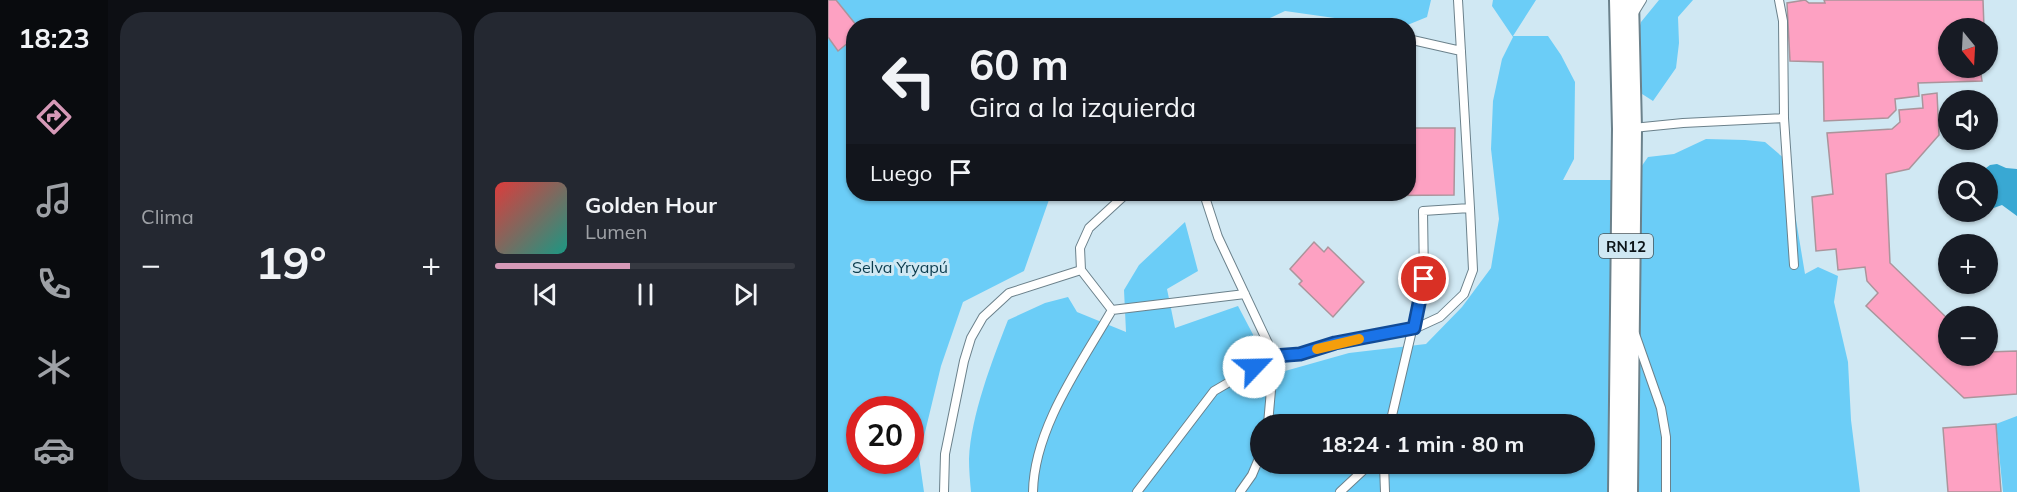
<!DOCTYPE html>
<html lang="es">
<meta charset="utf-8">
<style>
body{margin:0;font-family:Mulish,sans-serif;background:#242831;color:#f1f3f6;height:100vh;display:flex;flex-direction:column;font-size:22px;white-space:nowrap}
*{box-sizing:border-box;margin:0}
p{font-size:20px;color:#9ea1a6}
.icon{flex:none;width:33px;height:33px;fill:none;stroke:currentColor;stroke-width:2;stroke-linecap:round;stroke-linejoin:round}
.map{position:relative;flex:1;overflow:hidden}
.panel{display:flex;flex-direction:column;gap:12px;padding:12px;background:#0d0f14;width:720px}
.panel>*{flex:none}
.guide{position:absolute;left:18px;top:18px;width:570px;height:183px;border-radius:24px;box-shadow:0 2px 4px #0004;background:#171b24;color:#f1f3f6;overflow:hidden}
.needle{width:39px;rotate:162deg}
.tools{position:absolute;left:1110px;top:18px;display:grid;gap:12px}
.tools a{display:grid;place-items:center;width:60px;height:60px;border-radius:50%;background:#171b24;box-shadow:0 2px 4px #0004;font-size:30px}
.speed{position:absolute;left:18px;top:396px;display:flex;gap:12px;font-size:30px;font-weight:700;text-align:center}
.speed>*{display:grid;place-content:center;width:78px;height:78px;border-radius:50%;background:#171b24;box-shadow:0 2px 4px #0004;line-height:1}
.speed .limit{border:9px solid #d22;background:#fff;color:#111}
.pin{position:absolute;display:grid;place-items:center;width:51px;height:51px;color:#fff;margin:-26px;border:3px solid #fff;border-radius:50%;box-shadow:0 2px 6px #0007}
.me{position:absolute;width:66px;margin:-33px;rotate:66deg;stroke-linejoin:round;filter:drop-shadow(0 0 4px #0008)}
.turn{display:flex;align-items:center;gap:21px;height:126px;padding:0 24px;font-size:27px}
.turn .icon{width:78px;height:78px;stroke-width:2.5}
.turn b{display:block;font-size:42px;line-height:51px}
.then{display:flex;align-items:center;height:57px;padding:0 24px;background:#0003;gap:12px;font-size:22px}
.big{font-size:45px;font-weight:700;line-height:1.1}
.panel .tile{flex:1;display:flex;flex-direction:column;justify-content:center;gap:9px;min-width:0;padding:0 21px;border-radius:24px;background:#242831}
.song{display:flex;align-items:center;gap:18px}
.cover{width:72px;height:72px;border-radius:9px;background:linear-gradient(135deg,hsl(0 70% 55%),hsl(170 70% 35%))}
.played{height:6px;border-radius:3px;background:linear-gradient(90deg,#d699b7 45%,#363941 45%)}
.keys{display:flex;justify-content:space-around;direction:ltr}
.heat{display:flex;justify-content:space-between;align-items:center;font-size:33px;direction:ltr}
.panel .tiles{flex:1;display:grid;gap:12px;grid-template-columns:repeat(2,1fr)}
.trip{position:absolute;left:422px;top:414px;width:345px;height:60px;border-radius:30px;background:#171b24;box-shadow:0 2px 4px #0004;font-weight:700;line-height:60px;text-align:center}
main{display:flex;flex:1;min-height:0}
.tabs{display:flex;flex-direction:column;width:108px;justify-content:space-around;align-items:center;background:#090b0e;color:#9ea1a6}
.tabs .icon{width:42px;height:42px}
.tabs .current{color:#d699b7}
.tabs b{font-size:27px;color:#f1f3f6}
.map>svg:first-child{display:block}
.green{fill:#6bcdf7;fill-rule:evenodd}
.water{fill:#39a8d3}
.building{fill:#fda1c2;stroke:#ab949b;stroke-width:1.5}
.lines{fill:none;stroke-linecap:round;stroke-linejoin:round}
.lane-casing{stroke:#6b818b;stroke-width:10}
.highway-casing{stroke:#6b818b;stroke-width:32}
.lane{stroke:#fff;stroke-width:8}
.highway{stroke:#fff;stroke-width:28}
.route-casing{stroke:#114b97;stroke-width:15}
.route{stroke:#1a73e8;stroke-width:10}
.slow{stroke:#f59e0b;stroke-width:10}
.labels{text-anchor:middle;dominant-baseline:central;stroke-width:6;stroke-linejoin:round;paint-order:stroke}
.shield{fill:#d0e8f3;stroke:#48545a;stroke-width:1.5}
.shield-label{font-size:15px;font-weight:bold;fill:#0d1519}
.park-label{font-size:16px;fill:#0c3c4e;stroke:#d0e8f3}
</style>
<main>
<nav class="tabs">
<b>18:23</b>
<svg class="icon current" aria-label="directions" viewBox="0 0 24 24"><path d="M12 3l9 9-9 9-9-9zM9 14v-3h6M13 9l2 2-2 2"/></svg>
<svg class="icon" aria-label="music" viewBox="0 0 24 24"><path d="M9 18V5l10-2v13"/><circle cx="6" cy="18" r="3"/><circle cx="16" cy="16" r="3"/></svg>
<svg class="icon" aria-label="phone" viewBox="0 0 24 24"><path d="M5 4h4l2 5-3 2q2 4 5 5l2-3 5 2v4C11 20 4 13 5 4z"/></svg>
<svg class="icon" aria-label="climate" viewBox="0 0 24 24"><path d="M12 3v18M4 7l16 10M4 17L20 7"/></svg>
<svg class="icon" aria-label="car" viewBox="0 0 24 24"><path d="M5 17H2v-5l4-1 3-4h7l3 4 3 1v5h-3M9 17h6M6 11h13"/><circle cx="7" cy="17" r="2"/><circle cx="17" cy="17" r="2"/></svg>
</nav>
<section class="panel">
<div class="tiles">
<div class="tile"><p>Clima</p>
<div class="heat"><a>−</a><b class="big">19°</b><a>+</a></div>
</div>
<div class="tile">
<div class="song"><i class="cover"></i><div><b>Golden Hour</b><p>Lumen</p></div></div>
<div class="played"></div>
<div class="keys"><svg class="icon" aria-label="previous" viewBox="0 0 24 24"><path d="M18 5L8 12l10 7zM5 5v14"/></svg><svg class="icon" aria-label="pause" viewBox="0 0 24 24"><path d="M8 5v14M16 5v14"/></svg><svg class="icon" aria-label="next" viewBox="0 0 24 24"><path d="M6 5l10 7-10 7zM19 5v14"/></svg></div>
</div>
</div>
</section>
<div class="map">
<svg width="1189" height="492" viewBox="0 0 1189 492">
<rect width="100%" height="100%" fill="#d0e8f3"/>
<path class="green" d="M0,0H603L599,17L577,26L556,25L457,11L425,26H26V194H223L196,271L135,302L113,366L91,457L96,492H0ZM32,410H82V460H32Z
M665,0H708L685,36H720L733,55L747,82L746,159L735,180H804L820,157L846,154L878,139L917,140L937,142L958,160L977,274L990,267L1010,276L1006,302L1020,362L1023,420L1032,492H143C142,481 141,470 141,459C143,415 164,361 180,320L217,303L240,297L249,312L298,332L296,290L311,265L357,222L370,271L339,289L347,328L410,306L430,344L425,380L521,353L598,344L634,307L663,268L671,219L663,149L665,101L674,59L685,37L664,6ZM432,424H756V464H432Z
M831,0H865L850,17L851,43L848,68L825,101L811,92L805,50L813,22Z
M1189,416V492H1175L1168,424Z"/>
<path class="water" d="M1169,164L1178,168L1189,169V216L1174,205L1160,210V172H1137L1145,169L1154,171L1162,165Z"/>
<path class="building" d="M0,0H8L29,26H26V38L10,51L0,37Z
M977,0L981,3H997L996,0H1155L1156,28H1120V68H1152L1154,81L1090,83L1091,96L1067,99L1068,110L1060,118L996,121L995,62L962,61L959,3Z
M1109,93L1111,135L1081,169L1058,174L1062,263L1120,319V356H1160V352L1189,351V394L1136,398L1038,306L1050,293L1039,281L1037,267L1010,270L1008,249L988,251L984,197L1005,194L999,133L1064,129L1072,122L1071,110L1095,108L1094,95Z
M580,128H627L626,195L506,196L505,194H580Z
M486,242L496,252L500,247L536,282L505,317L471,284L474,281L462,269Z
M1168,424L1173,492H1120L1115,428Z"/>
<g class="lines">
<g class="lane-casing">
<path id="lane" d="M951,0L955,21L956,118L966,265
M806,13L814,0
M482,26L487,24L503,26
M580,39L633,51
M805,128L855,123L956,118
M376,194L390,237L446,356L472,354L507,343L586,329L612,317L636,294L645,270L642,208
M284,310L417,294
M807,334L833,408L838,437V492
M440,424L446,356
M562,424L596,279L595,211L642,208L630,0
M556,464L557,492
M116,492L117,454L136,361L143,338L155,317L181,293L253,270L252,248L261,228L298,194
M205,492C206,428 253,364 284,310L253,270
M309,492L386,391L446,356
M412,492L424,475L432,456
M512,492L542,464"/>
</g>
<g class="highway-casing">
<path id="highway" d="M795,492L799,129L796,0"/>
</g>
<use href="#lane" class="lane"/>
<use href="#highway" class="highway"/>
</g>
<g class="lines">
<g class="route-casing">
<path id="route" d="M426,367L446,356L472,354L507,343L586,328L596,279"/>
</g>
<use href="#route" class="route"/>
<path class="slow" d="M489,349L531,339"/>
</g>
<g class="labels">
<rect class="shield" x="771" y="234" width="54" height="24" rx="4.5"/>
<g class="shield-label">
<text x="798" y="246">RN12</text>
</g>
<g class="park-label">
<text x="72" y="267">Selva Yryapú</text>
</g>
</g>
</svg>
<div class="tools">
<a><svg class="needle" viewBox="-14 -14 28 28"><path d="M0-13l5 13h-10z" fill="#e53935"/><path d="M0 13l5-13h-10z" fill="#9ea1a6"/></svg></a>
<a><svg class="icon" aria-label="sound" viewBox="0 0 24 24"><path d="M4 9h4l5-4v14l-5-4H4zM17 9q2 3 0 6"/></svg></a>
<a><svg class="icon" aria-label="search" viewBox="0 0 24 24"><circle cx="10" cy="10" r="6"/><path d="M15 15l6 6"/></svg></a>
<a>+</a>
<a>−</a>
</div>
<div class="speed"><div class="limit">20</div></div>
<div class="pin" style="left:596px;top:279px;background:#d93025"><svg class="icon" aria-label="arrive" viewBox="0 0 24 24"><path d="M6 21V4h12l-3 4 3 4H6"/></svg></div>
<svg class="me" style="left:426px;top:367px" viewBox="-20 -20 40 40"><circle r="19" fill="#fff"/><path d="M0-13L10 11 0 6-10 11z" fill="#1a73e8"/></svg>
<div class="trip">18:24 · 1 min · 80 m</div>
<div class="guide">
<div class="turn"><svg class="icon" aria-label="left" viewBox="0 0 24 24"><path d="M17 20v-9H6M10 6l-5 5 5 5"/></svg><div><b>60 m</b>Gira a la izquierda</div></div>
<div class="then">Luego<svg class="icon" aria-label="arrive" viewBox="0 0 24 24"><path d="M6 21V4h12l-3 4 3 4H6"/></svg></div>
</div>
</div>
</main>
